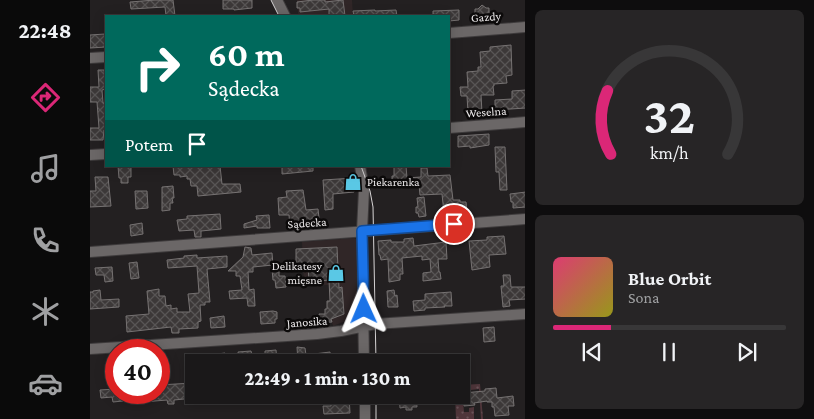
<!DOCTYPE html>
<html lang="pl">
<meta charset="utf-8">
<style>
body{margin:0;font-family:"Crimson Pro",serif;background:#272526;color:#f1f3f6;height:100vh;display:flex;flex-direction:column;font-size:19px;white-space:nowrap}
*{box-sizing:border-box;margin:0}
p{font-size:16px;color:#9fa0a2}
.icon{flex:none;width:28px;height:28px;fill:none;stroke:currentColor;stroke-width:2;stroke-linecap:round;stroke-linejoin:round}
.map{position:relative;flex:1;overflow:hidden}
.side{display:flex;flex-direction:column;gap:10px;padding:10px;background:#0e0d0e;width:289px}
.side>*{flex:none}
.banner{position:absolute;left:15px;top:15px;width:345px;height:152px;border-radius:0px;box-shadow:0 2px 12px #0003,0 0 0 1px #383738;background:#00695c;color:#fff;overflow:hidden}
.speed{position:absolute;left:15px;top:339px;display:flex;gap:10px;font-size:25px;font-weight:700;text-align:center}
.speed>*{display:grid;place-content:center;width:65px;height:65px;border-radius:50%;background:#1a1819;box-shadow:0 2px 12px #0003,0 0 0 1px #383738;line-height:1}
.speed .limit{border:8px solid #d22;background:#fff;color:#111}
.pin{position:absolute;display:grid;place-items:center;width:42px;height:42px;color:#fff;margin:-21px;border:2px solid #fff;border-radius:50%;box-shadow:0 1px 5px #0007}
.me{position:absolute;width:55px;margin:-28px;rotate:359deg;stroke-linejoin:round;filter:drop-shadow(0 0 4px #0008)}
.turn{display:flex;align-items:center;gap:18px;height:105px;padding:0 20px;font-size:22px}
.turn .icon{width:65px;height:65px;stroke-width:2.5}
.turn b{display:block;font-size:35px;line-height:42px}
.then{display:flex;align-items:center;height:48px;padding:0 20px;background:#0003;gap:10px;font-size:19px}
.side .card{flex:1;display:flex;flex-direction:column;justify-content:center;gap:8px;min-width:0;padding:0 18px;border-radius:8px;background:#272526}
.side .dial{align-items:center;gap:0}
.dial svg{height:130px;overflow:visible;fill:none;stroke:#383738;stroke-width:7;stroke-linecap:round;text-anchor:middle}
.dial text{fill:#f1f3f6;stroke:none}
.song{display:flex;align-items:center;gap:15px}
.cover{width:60px;height:60px;border-radius:8px;background:linear-gradient(135deg,hsl(340 70% 55%),hsl(60 70% 35%))}
.played{height:5px;border-radius:2px;background:linear-gradient(90deg,#db2777 25%,#383738 25%)}
.keys{display:flex;justify-content:space-around;direction:ltr}
.trip{position:absolute;left:95px;top:354px;width:285px;height:50px;border-radius:0px;background:#1a1819;box-shadow:0 2px 12px #0003,0 0 0 1px #383738;font-weight:800;line-height:50px;text-align:center}
main{display:flex;flex:1;min-height:0}
.menu{display:flex;flex-direction:column;width:90px;justify-content:space-around;align-items:center;background:#0a0a0a;color:#9fa0a2}
.menu .icon{width:35px;height:35px}
.menu .selected{color:#db2777}
.menu b{font-size:22px;color:#f1f3f6}
.map>svg:first-child{display:block}
.built{fill:#302627}
.park{fill:url(#park-dots)}
.building{fill:url(#building-cross-hatch);stroke:#767272}
.lines{fill:none;stroke-linecap:round;stroke-linejoin:round}
.minor-casing{stroke:#3e3b3c;stroke-width:12}
.minor{stroke:#6b6767;stroke-width:10}
.tram{stroke:#d8d5d6;stroke-width:1}
.route-casing{stroke:#114b97;stroke-width:12}
.route{stroke:#1a73e8;stroke-width:9}
.labels{text-anchor:middle;dominant-baseline:central;stroke-width:5;stroke-linejoin:round;paint-order:stroke}
.street-label{font-size:12px;fill:#edeaeb;stroke:#0c0a0a}
.poi-label{font-size:12px;fill:#edeaeb;stroke:#0c0a0a;text-anchor:start}
</style>
<main>
<nav class="menu">
<b>22:48</b>
<svg class="icon selected" aria-label="directions" viewBox="0 0 24 24"><path d="M12 3l9 9-9 9-9-9zM9 14v-3h6M13 9l2 2-2 2"/></svg>
<svg class="icon" aria-label="music" viewBox="0 0 24 24"><path d="M9 18V5l10-2v13"/><circle cx="6" cy="18" r="3"/><circle cx="16" cy="16" r="3"/></svg>
<svg class="icon" aria-label="phone" viewBox="0 0 24 24"><path d="M5 4h4l2 5-3 2q2 4 5 5l2-3 5 2v4C11 20 4 13 5 4z"/></svg>
<svg class="icon" aria-label="climate" viewBox="0 0 24 24"><path d="M12 3v18M4 7l16 10M4 17L20 7"/></svg>
<svg class="icon" aria-label="car" viewBox="0 0 24 24"><path d="M5 17H2v-5l4-1 3-4h7l3 4 3 1v5h-3M9 17h6M6 11h13"/><circle cx="7" cy="17" r="2"/><circle cx="17" cy="17" r="2"/></svg>
</nav>
<div class="map">
<svg width="436" height="419" viewBox="0 0 436 419">
<defs>
<pattern id="park-dots" width="8" height="8" patternUnits="userSpaceOnUse" patternTransform="scale(1.25)"><rect width="8" height="8" fill="#50363b"/><path d="M2 2h.1M6 6h.1" fill="none" stroke="#6a5358" stroke-width="1.8" stroke-linecap="round"/></pattern>
<pattern id="building-cross-hatch" width="8" height="8" patternUnits="userSpaceOnUse" patternTransform="scale(1.25)"><rect width="8" height="8" fill="#3c3838"/><path d="M0 0l8 8M0 8l8-8" fill="none" stroke="#585555"/></pattern>
</defs>
<rect width="100%" height="100%" fill="#232021"/>
<path class="built" d="M207,0H262L263,16H209L208,13Z
M264,238L266,239L267,309L266,313L264,317L258,320L243,326L242,322L239,285L214,286L212,242Z"/>
<path class="park" d="M390,384L393,419H391L389,389L372,391L374,412H379V408L384,407V419H366L365,395H371V385Z"/>
<path class="building" d="M65,0H83L85,16H76L75,7L41,9L40,2Z
M133,0H162V8L144,10V9H133Z
M223,0H235V2L253,0L255,16H239V9L210,12V8H207V2Z
M392,5L396,8H399V19H386L385,16L384,14L385,12V9H388Z
M285,10V11L306,10L307,16H264L263,11Z
M369,10V20L359,21V16H343V11Z
M15,34V38H16V47L0,48V35Z
M421,45L422,75L416,76L417,83L404,84V86H403L404,95H391L392,113L385,114V112H378L377,96H371L370,87H378L377,72L388,71V67H391L390,52L400,51V47Z
M8,70H14L16,89L12,90L13,103H16V130H14L13,140H0V128H9L7,102H0V87H9Z
M436,90V108L405,110V100L422,99V91Z
M399,134V145L380,148V146L368,147V136Z
M405,147H415L417,190H410L409,172H406Z
M28,166H41V177H38V183H31V178H29Z
M83,166H130L132,184H150L151,192L108,196L107,186H101L100,179H97V176L90,177V175H84Z
M192,166H223V171L192,174Z
M304,166H316L317,178L331,177V168H337L338,176L360,175L363,200H370V202H376L377,211L354,213L352,194L330,195L329,185L302,187V176H304Z
M5,177H18L21,206L0,207V191H6Z
M264,178V192L243,194V209L235,210L233,180Z
M83,186L84,198H82L83,203H80V210L72,211V187Z
M213,190L216,210L228,209L229,218H227V222L211,223V226L200,227L199,215H189L188,198L197,197L196,191Z
M45,191H57L58,208L46,209Z
M436,192V207L423,208V202H421L420,194Z
M334,197L336,216L329,217L328,213H326V207H328L327,198Z
M130,214L131,229L111,231V237H105L104,230L89,231L87,220L97,219V216Z
M179,215L180,228H167V226L154,228V224L167,220L166,216Z
M52,223L53,234L41,236L40,225Z
M414,236L416,254L399,255L400,267L382,270L379,241L397,240V237Z
M323,238L324,246L356,242L357,259H348L349,272H350L351,279L333,281V273L341,272L340,259L332,260V256L312,258L313,274H310V280L299,282L298,259L291,260L290,255H289L288,241L301,240V242H314V239Z
M155,247L161,248L162,255L182,253L183,265L163,267V272H158L159,290L164,289L165,306H158L157,298L140,299L139,291L152,290L150,276H146V271H138L153,257Z
M247,247L249,288L252,287L254,314L241,319L242,322L230,323L229,314H235V309H237V301H240L239,280L219,282L218,265L206,266V249Z
M107,255V258L137,256V267L117,269L120,302H115V305H110L111,321L108,322V328L89,329V333H82L81,327L37,332L36,316L59,314L57,291L69,289V296H75L76,306L81,305V309L87,308V312H100L98,294L109,293L107,266L78,268L77,260L94,258V256Z
M47,262L49,278L41,279L39,263Z
M22,267L23,281L15,282L14,275H6L5,268Z
M182,269H189V276H195L196,287L186,288L185,280H183Z
M413,275H420L421,287H436V299L419,300L420,306L413,307L411,286H414Z
M10,290L11,300L29,299V307L0,309V292H3V291Z
M304,290L305,296L307,295L308,307H298L297,291Z
M361,292L362,306H354L355,307L335,308V310L324,311L323,301L335,300V294Z
M183,311L187,312V319H185V323L171,324L170,312Z
M134,316L135,327L121,328L120,318Z
M404,327L405,341L394,342L393,328Z
M207,347L215,348L216,355L240,352L241,362H208Z
M186,350L187,361L181,362H149L148,352L161,351L162,355H175V351Z
M135,353L136,362H97V358Z
M103,383L104,398L84,400V404H78L77,400L53,402V394L69,392V385Z
M406,388L407,398L423,396L424,406H418L419,415L405,416L404,407H402V402H397V401L384,403L385,405L374,406L373,393L395,391V389Z
M26,389V392H32L33,401L23,402L22,397L11,398L10,390Z
M259,395L260,413L234,414L233,406H241V397Z
M309,395H326L327,407H322V410H316V407L310,408Z"/>
<g class="lines">
<g class="minor-casing">
<path id="minor" d="M187,0L195,16
M359,33L436,27
M0,58L16,57
M359,128L436,122
M0,155L16,154
M270,166L274,190L272,231L274,362
M0,252L436,219
M0,349L227,334L251,331L285,324L436,314
M275,395V419"/>
</g>
<use href="#minor" class="minor"/>
<path class="tram" d="M181,0L189,16
M271,166L280,191L283,207L286,362
M286,395V419"/>
</g>
<g class="lines">
<g class="route-casing">
<path id="route" d="M274,309L272,231L364,224"/>
</g>
<use href="#route" class="route"/>
</g>
<defs>
<g id="shop-bare" transform="scale(1.35)"><path d="M-5-2.5h2.3a2.7 3.5 0 0 1 5.4 0H5L5.5 6h-11ZM-1.5-2.5h3a1.5 2.3 0 0 0-3 0Z" fill="#5ac8e5" stroke="#0c0a0a" stroke-width="2.5" paint-order="stroke"/></g>
</defs>
<g fill-rule="evenodd">
<use href="#shop-bare" x="263" y="182"/>
<use href="#shop-bare" x="246" y="273"/>
</g>
<g class="labels">
<g class="street-label">
<text transform="translate(396 17) rotate(-4)">Gazdy</text>
<text transform="translate(396 112) rotate(-4)">Weselna</text>
<text transform="translate(217 223) rotate(-4)">Sądecka</text>
<text transform="translate(217 322) rotate(-4)">Janosika</text>
</g>
<g class="poi-label">
<text x="277" y="182">Piekarenka</text>
<text x="232" y="266" text-anchor="end">Delikatesy<tspan x="232" dy="14">mięsne</tspan></text>
</g>
</g>
</svg>
<div class="speed"><div class="limit">40</div></div>
<div class="pin" style="left:364px;top:224px;background:#d93025"><svg class="icon" aria-label="arrive" viewBox="0 0 24 24"><path d="M6 21V4h12l-3 4 3 4H6"/></svg></div>
<svg class="me" style="left:274px;top:309px" viewBox="-20 -20 40 40"><path d="M0-17L14 15 0 8-14 15z" fill="#1a73e8" stroke="#fff" stroke-width="4"/></svg>
<div class="trip">22:49 · 1 min · 130 m</div>
<div class="banner">
<div class="turn"><svg class="icon" aria-label="right" viewBox="0 0 24 24"><path d="M7 20v-9h11M14 6l5 5-5 5"/></svg><div><b>60 m</b>Sądecka</div></div>
<div class="then">Potem<svg class="icon" aria-label="arrive" viewBox="0 0 24 24"><path d="M6 21V4h12l-3 4 3 4H6"/></svg></div>
</div>
</div>
<section class="side">
<div class="card dial"><svg viewBox="0 0 100 80">
<path d="M14 69A42 42 0 1 1 86 69"/>
<path d="M14 69A42 42 0 0 1 12 30" stroke="#db2777"/>
<text x="50" y="56" font-size="32" font-weight="700">32</text>
<text x="50" y="72" font-size="11">km/h</text>
</svg></div>
<div class="card">
<div class="song"><i class="cover"></i><div><b>Blue Orbit</b><p>Sona</p></div></div>
<div class="played"></div>
<div class="keys"><svg class="icon" aria-label="previous" viewBox="0 0 24 24"><path d="M18 5L8 12l10 7zM5 5v14"/></svg><svg class="icon" aria-label="pause" viewBox="0 0 24 24"><path d="M8 5v14M16 5v14"/></svg><svg class="icon" aria-label="next" viewBox="0 0 24 24"><path d="M6 5l10 7-10 7zM19 5v14"/></svg></div>
</div>
</section>
</main>
